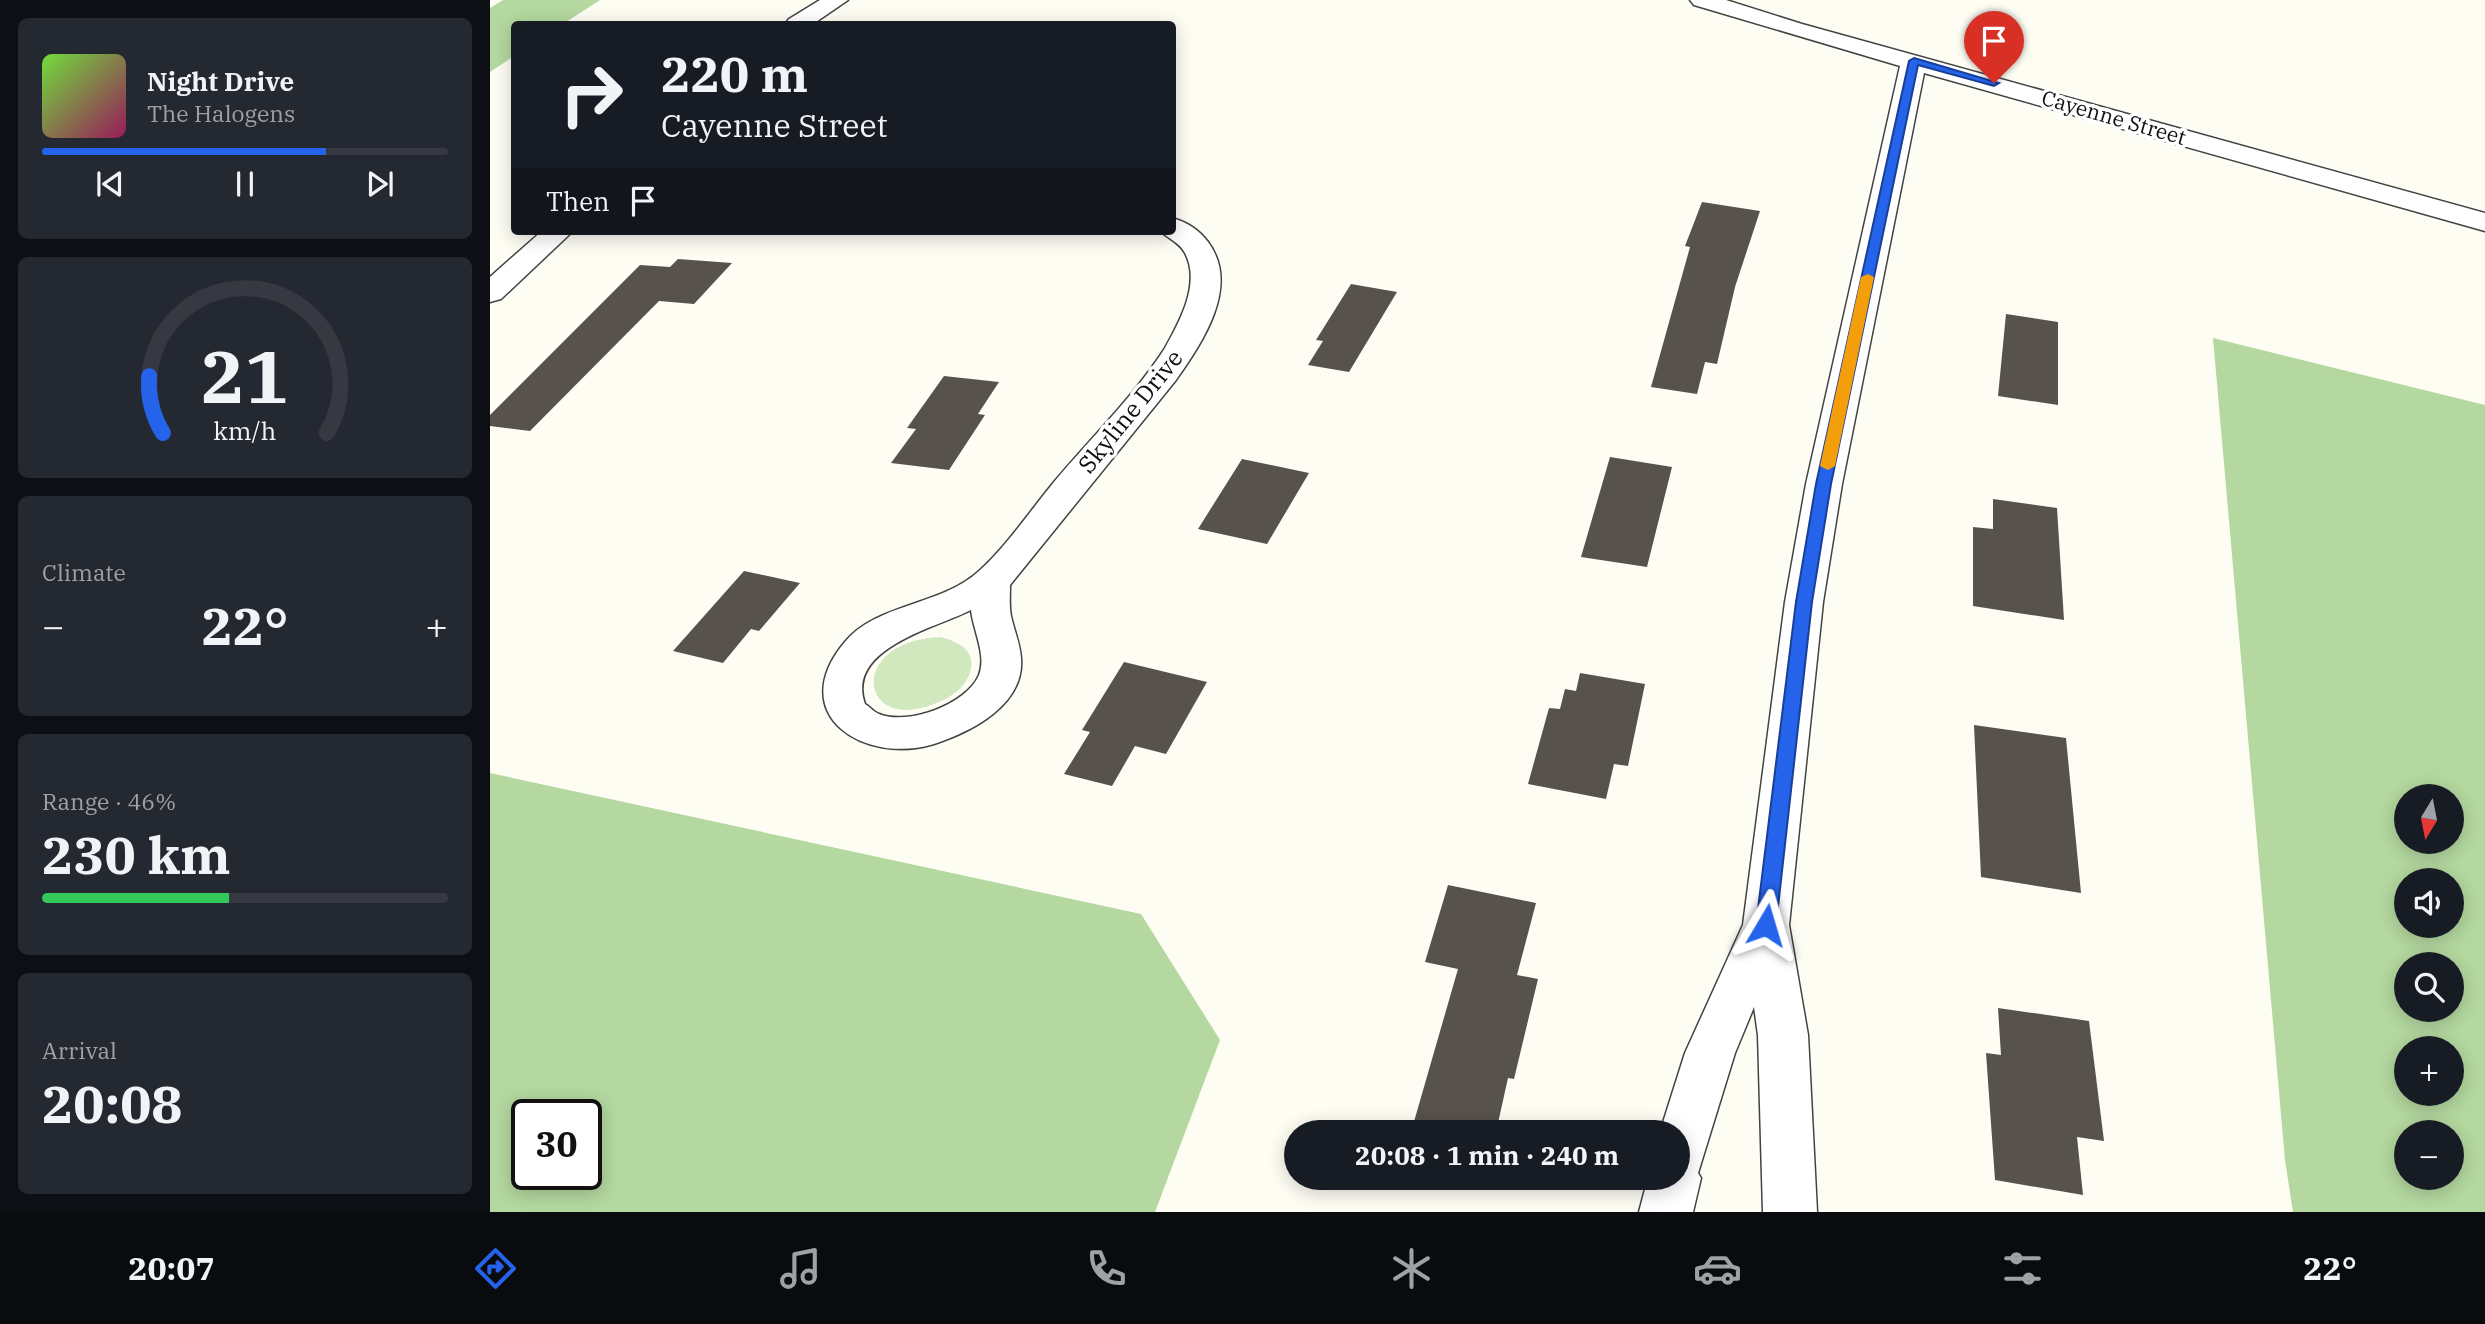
<!DOCTYPE html>
<meta charset="utf-8">
<style>
body{margin:0;font-family:"IBM Plex Serif",serif;background:#242831;color:#f1f3f6;height:100vh;display:flex;flex-direction:column;font-size:26px;white-space:nowrap}
*{box-sizing:border-box;margin:0}
p{font-size:23px;color:#9ea1a6}
.icon{flex:none;width:38px;height:38px;fill:none;stroke:currentColor;stroke-width:2;stroke-linecap:round;stroke-linejoin:round}
.map{position:relative;flex:1;overflow:hidden}
.side{display:flex;flex-direction:column;gap:18px;padding:18px;background:#0d0f14;width:490px}
.side>*{flex:none}
.banner{position:absolute;left:21px;top:21px;width:665px;height:214px;border-radius:7px;box-shadow:0 4px 18px #0003;background:#171b24;color:#f1f3f6;overflow:hidden}
.needle{width:46px;rotate:190deg}
.tools{position:absolute;left:1904px;top:784px;display:grid;gap:14px}
.tools a{display:grid;place-items:center;width:70px;height:70px;border-radius:50%;background:#171b24;box-shadow:0 4px 18px #0003;font-size:35px}
.speed{position:absolute;left:21px;top:1099px;display:flex;gap:14px;font-size:35px;font-weight:700;text-align:center}
.speed>*{display:grid;place-content:center;width:91px;height:91px;border-radius:50%;background:#171b24;box-shadow:0 4px 18px #0003;line-height:1}
.speed .limit{border:4px solid #111;border-radius:10px;background:#fff;color:#111}
.pin{position:absolute;display:grid;place-items:center;width:60px;height:60px;color:#fff;margin:-72px -30px;border-radius:50% 50% 50% 0;rotate:-45deg;box-shadow:0 0 7px #0007}
.pin .icon{rotate:45deg}
.me{position:absolute;width:77px;margin:-38px;rotate:7deg;stroke-linejoin:round;filter:drop-shadow(0 0 5px #0008)}
.turn{display:flex;align-items:center;gap:24px;height:147px;padding:0 35px;font-size:32px}
.turn .icon{width:91px;height:91px;stroke-width:2.5}
.turn b{display:block;font-size:49px;line-height:60px}
.then{display:flex;align-items:center;height:66px;padding:0 35px;background:#0003;gap:14px;font-size:26px}
.big{font-size:52px;font-weight:700;line-height:1.1}
.side .card{flex:1;display:flex;flex-direction:column;justify-content:center;gap:10px;min-width:0;padding:0 24px;border-radius:10px;background:#242831}
.side .dial{align-items:center;gap:0}
.dial svg{height:182px;overflow:visible;fill:none;stroke:#363941;stroke-width:7;stroke-linecap:round;text-anchor:middle}
.dial text{fill:#f1f3f6;stroke:none}
.song{display:flex;align-items:center;gap:21px}
.cover{width:84px;height:84px;border-radius:10px;background:linear-gradient(135deg,hsl(100 70% 55%),hsl(330 70% 35%))}
.played{height:7px;border-radius:4px;background:linear-gradient(90deg,#2563eb 70%,#363941 70%)}
.keys{display:flex;justify-content:space-around;direction:ltr}
.heat{display:flex;justify-content:space-between;align-items:center;font-size:38px;direction:ltr}
.charge{height:10px;border-radius:5px;background:linear-gradient(90deg,#34c759 46%,#363941 0)}
.trip{position:absolute;left:794px;top:1120px;width:406px;height:70px;border-radius:35px;background:#171b24;box-shadow:0 4px 18px #0003;font-weight:700;line-height:70px;text-align:center}
.dock{display:flex;height:112px;justify-content:space-around;align-items:center;background:#090b0e;color:#9ea1a6}
.dock .icon{width:49px;height:49px}
.dock .active{color:#2563eb}
.dock b{font-size:32px;color:#f1f3f6}
main{display:flex;flex:1;min-height:0}
.map>svg:first-child{display:block}
.green{fill:#d1e8bf}
.forest{fill:#b4d89f;fill-rule:evenodd}
.building{fill:#58524d}
.lines{fill:none;stroke-linecap:round;stroke-linejoin:round}
.minor-casing{stroke:#434343;stroke-width:3}
.minor{fill:#fff;fill-rule:evenodd}
.route{fill:#2563eb;stroke:#184099;stroke-width:2}
.slow{fill:#f59e0b}
.labels{text-anchor:middle;dominant-baseline:central;stroke-width:7;stroke-linejoin:round;paint-order:stroke}
.far-street-label{font-size:21px;fill:#101010;stroke:#fff}
.street-label{font-size:24px;fill:#101010;stroke:#fff}
</style>
<main>
<section class="side">
<div class="card">
<div class="song"><i class="cover"></i><div><b>Night Drive</b><p>The Halogens</p></div></div>
<div class="played"></div>
<div class="keys"><svg class="icon" aria-label="previous" viewBox="0 0 24 24"><path d="M18 5L8 12l10 7zM5 5v14"/></svg><svg class="icon" aria-label="pause" viewBox="0 0 24 24"><path d="M8 5v14M16 5v14"/></svg><svg class="icon" aria-label="next" viewBox="0 0 24 24"><path d="M6 5l10 7-10 7zM19 5v14"/></svg></div>
</div>
<div class="card dial"><svg viewBox="0 0 100 80">
<path d="M14 69A42 42 0 1 1 86 69"/>
<path d="M14 69A42 42 0 0 1 8 44" stroke="#2563eb"/>
<text x="50" y="56" font-size="32" font-weight="700">21</text>
<text x="50" y="72" font-size="11">km/h</text>
</svg></div>
<div class="card"><p>Climate</p>
<div class="heat"><a>−</a><b class="big">22°</b><a>+</a></div>
</div>
<div class="card"><p>Range · 46%</p><b class="big">230 km</b><div class="charge"></div></div>
<div class="card"><p>Arrival</p><b class="big">20:08</b></div>
</section>
<div class="map">
<svg width="1995" height="1212" viewBox="0 0 1995 1212">
<rect width="100%" height="100%" fill="#fefdf4"/>
<path class="green" d="M451,637C469,642 487,651 480,673C474,689 460,698 444,704C368,734 357,640 451,637Z"/>
<path class="forest" d="M13,0H110L73,24H24V56L0,72V8Z
M1723,338L1995,405V1212H1803L1795,1160ZM1916,796H1962V842H1916ZM1916,880H1962V926H1916ZM1916,964H1962V1010H1916ZM1916,1048H1962V1094H1916ZM1916,1132H1962V1178H1916Z
M0,773L651,914L730,1040L665,1212H0ZM37,1115H96V1174H37Z"/>
<path class="building" d="M1212,202L1270,211L1245,287L1227,364L1215,362L1207,394L1161,387L1200,247L1195,246Z
M188,259L242,263L204,304L169,301L40,431L0,426V415L150,265L180,267Z
M861,284L907,292L859,372L818,365L833,341L826,340Z
M1516,314L1568,322V405L1508,396Z
M454,376L509,382L488,414L495,415L459,470L401,463L426,429L417,428Z
M1120,457L1182,467L1157,567L1091,557Z
M752,459L819,473L777,544L708,529Z
M1503,499L1567,508L1574,620L1483,606V527L1503,529Z
M254,571L310,583L269,631L261,629L233,663L183,651Z
M634,662L717,682L676,754L645,746L622,786L574,774L600,732L592,730Z
M1090,673L1155,684L1138,766L1124,764L1116,799L1038,784L1059,708L1070,709L1075,689L1086,691Z
M1484,725L1576,738L1591,893L1491,877Z
M958,885L1046,903L1027,975L1048,979L1024,1079L1018,1078L1006,1132H921L968,969L935,962Z
M1508,1008L1599,1021L1614,1141L1587,1137L1593,1195L1505,1180L1496,1053L1511,1055Z"/>
<g class="lines">
<g class="minor-casing">
<path id="minor" d="M330,0H358L323,24H295L299,19Z
M1200,0H1236L1312,24L1995,213V231L1434,73L1352,484L1333,602L1299,925L1318,1035L1327,1212H1273L1268,1035L1264,1007L1245,1053L1208,1173L1211,1178L1203,1212H1149L1158,1178H1188V1132H1170L1195,1053L1253,925L1295,602L1316,484L1410,66L1204,5Z
M682,218C697,222 709,230 718,242C751,286 712,343 686,380L520,585C520,595 519,606 521,616C524,630 530,643 531,658C535,705 481,732 444,744C374,765 295,715 354,643C386,603 451,606 489,571C515,548 541,510 564,482C601,438 644,396 675,348C690,321 711,283 695,253C690,243 678,238 670,231H682ZM481,610C483,630 497,655 489,675C477,704 418,726 389,714C384,712 380,707 375,704C355,648 446,628 481,610Z
M52,231H83L11,299L0,302V277Z"/>
</g>
<use href="#minor" class="minor"/>
</g>
<path class="route" d="M1424,58L1509,83L1504,86L1428,65L1341,484L1322,602L1286,925L1283,931L1276,934L1269,931L1266,925L1306,602L1326,484L1419,61Z"/>
<path class="slow" d="M1378,274L1384,277L1345,466L1338,470L1330,466L1371,277Z"/>
<g class="labels">
<g class="far-street-label">
<text transform="translate(1624 117) rotate(16)">Cayenne Street</text>
</g>
<g class="street-label">
<text transform="translate(640 411) rotate(-51)">Skyline Drive</text>
</g>
</g>
</svg>
<div class="tools">
<a><svg class="needle" viewBox="-14 -14 28 28"><path d="M0-13l5 13h-10z" fill="#e53935"/><path d="M0 13l5-13h-10z" fill="#9ea1a6"/></svg></a>
<a><svg class="icon" aria-label="sound" viewBox="0 0 24 24"><path d="M4 9h4l5-4v14l-5-4H4zM17 9q2 3 0 6"/></svg></a>
<a><svg class="icon" aria-label="search" viewBox="0 0 24 24"><circle cx="10" cy="10" r="6"/><path d="M15 15l6 6"/></svg></a>
<a>+</a>
<a>−</a>
</div>
<div class="speed"><div class="limit">30</div></div>
<div class="pin" style="left:1504px;top:83px;background:#d93025"><svg class="icon" aria-label="arrive" viewBox="0 0 24 24"><path d="M6 21V4h12l-3 4 3 4H6"/></svg></div>
<svg class="me" style="left:1276px;top:925px" viewBox="-20 -20 40 40"><path d="M0-17L14 15 0 8-14 15z" fill="#2563eb" stroke="#fff" stroke-width="4"/></svg>
<div class="trip">20:08 · 1 min · 240 m</div>
<div class="banner">
<div class="turn"><svg class="icon" aria-label="right" viewBox="0 0 24 24"><path d="M7 20v-9h11M14 6l5 5-5 5"/></svg><div><b>220 m</b>Cayenne Street</div></div>
<div class="then">Then<svg class="icon" aria-label="arrive" viewBox="0 0 24 24"><path d="M6 21V4h12l-3 4 3 4H6"/></svg></div>
</div>
</div>
</main>
<nav class="dock">
<b>20:07</b>
<svg class="icon active" aria-label="directions" viewBox="0 0 24 24"><path d="M12 3l9 9-9 9-9-9zM9 14v-3h6M13 9l2 2-2 2"/></svg>
<svg class="icon" aria-label="music" viewBox="0 0 24 24"><path d="M9 18V5l10-2v13"/><circle cx="6" cy="18" r="3"/><circle cx="16" cy="16" r="3"/></svg>
<svg class="icon" aria-label="phone" viewBox="0 0 24 24"><path d="M5 4h4l2 5-3 2q2 4 5 5l2-3 5 2v4C11 20 4 13 5 4z"/></svg>
<svg class="icon" aria-label="climate" viewBox="0 0 24 24"><path d="M12 3v18M4 7l16 10M4 17L20 7"/></svg>
<svg class="icon" aria-label="car" viewBox="0 0 24 24"><path d="M5 17H2v-5l4-1 3-4h7l3 4 3 1v5h-3M9 17h6M6 11h13"/><circle cx="7" cy="17" r="2"/><circle cx="17" cy="17" r="2"/></svg>
<svg class="icon" aria-label="filters" viewBox="0 0 24 24"><path d="M4 7h16M4 17h16"/><circle cx="9" cy="7" r="2"/><circle cx="15" cy="17" r="2"/></svg>
<b>22°</b>
</nav>
